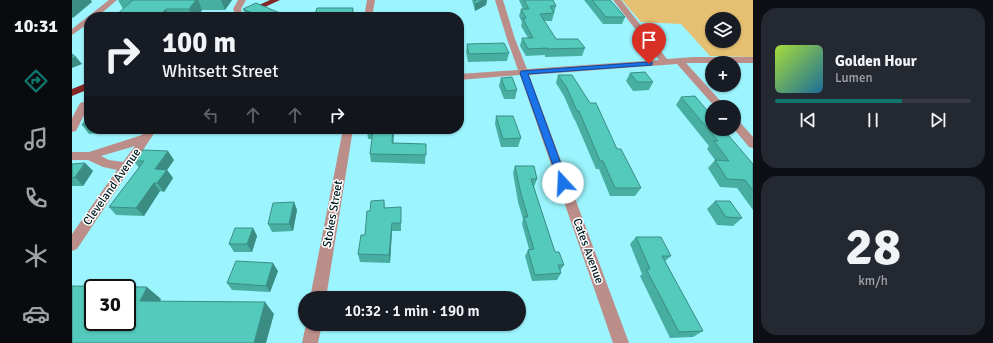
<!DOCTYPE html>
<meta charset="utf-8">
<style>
body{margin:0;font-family:Signika,sans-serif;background:#242831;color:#f1f3f6;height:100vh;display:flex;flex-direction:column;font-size:15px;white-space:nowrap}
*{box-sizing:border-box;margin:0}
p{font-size:13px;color:#9ea1a6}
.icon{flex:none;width:22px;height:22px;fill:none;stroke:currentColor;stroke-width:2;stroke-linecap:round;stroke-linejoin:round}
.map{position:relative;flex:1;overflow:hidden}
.side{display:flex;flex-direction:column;gap:8px;padding:8px;background:#0d0f14;width:240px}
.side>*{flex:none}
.banner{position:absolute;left:12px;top:12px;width:380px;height:122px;border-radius:16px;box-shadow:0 1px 3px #0004;background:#171b24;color:#f1f3f6;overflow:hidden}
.fabs{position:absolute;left:633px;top:12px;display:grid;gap:8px}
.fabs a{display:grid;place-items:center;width:36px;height:36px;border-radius:50%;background:#171b24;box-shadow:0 1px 3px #0004;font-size:20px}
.speed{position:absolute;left:12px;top:279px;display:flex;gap:8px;font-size:20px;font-weight:700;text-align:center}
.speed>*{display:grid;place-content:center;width:52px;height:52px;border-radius:50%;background:#171b24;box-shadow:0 1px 3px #0004;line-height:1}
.speed .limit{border:2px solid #111;border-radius:6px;background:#fff;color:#111}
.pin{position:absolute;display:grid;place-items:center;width:34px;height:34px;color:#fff;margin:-41px -17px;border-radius:50% 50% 50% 0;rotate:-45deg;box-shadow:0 0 4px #0007}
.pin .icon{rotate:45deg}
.me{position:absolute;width:44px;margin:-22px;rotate:340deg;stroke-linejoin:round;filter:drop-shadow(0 0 3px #0008)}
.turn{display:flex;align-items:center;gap:14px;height:84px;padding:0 12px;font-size:18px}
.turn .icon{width:52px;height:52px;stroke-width:2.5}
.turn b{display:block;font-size:28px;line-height:34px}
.lanes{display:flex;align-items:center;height:38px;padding:0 12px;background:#0003;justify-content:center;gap:20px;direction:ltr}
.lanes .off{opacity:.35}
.side .widget{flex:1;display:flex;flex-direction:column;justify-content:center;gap:6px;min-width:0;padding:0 14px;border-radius:16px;background:#242831}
.side .dial{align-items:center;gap:0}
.dial b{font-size:52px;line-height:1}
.song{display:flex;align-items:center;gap:12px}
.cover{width:48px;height:48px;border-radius:6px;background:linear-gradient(135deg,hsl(80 70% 55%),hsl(200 70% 35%))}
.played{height:4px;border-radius:2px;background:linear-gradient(90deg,#0f766e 65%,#363941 65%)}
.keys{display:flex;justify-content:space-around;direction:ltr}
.trip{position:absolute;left:226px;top:291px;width:228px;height:40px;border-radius:20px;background:#171b24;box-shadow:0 1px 3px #0004;font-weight:600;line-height:40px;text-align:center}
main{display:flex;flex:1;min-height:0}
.menu{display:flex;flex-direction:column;width:72px;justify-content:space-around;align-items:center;background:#090b0e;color:#9ea1a6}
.menu .icon{width:28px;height:28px}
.menu .active{color:#0f766e}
.menu b{font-size:18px;color:#f1f3f6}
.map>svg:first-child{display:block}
.green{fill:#e5bf72;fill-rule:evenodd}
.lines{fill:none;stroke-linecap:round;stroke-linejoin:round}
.minor{fill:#bc8e8a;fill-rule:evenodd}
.highway{fill:#822626;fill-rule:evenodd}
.wall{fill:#48aea2}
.shaded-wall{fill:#3b8d84}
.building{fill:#54cabc;stroke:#3b8d84;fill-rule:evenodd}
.route{fill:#1a73e8;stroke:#114b97}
.labels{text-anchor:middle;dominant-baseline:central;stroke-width:3;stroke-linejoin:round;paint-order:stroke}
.street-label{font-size:12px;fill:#031d20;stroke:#fff}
</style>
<main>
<nav class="menu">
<b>10:31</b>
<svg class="icon active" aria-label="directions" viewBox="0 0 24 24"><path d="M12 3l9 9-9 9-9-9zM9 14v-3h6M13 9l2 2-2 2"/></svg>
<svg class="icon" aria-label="music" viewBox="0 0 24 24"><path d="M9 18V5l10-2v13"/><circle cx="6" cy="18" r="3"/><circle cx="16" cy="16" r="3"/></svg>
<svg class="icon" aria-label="phone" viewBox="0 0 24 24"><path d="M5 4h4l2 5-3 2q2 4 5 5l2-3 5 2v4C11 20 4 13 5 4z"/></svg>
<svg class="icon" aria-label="climate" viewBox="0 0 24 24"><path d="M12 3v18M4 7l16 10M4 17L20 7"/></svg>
<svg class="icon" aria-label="car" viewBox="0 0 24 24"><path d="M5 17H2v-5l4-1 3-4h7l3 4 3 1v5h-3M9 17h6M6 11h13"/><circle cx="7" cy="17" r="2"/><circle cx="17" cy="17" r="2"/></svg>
</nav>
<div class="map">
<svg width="681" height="343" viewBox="0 0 681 343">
<rect width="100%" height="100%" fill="#9cf5fe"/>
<path class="green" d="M550,0H681V57L638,56L609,24L569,22ZM640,19H662V41H640Z"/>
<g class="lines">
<path class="minor" d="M37,0H45L25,17H17V23L0,35V29Z
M166,0H174L169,9L171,17H165L161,9Z
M295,0H303L300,17H292Z
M423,0H431L443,39L455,69L587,60L541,0H549L595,59L622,57H681V63H614L654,107H643L605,64L457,75L557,343H541L448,75L387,80V74L446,70L435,39Z
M12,102L17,105L4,131L0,132V118L8,103Z
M662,119L666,120L681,137V148L677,147L662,129Z
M74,129H85L5,249L0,251V234L45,170L31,167L16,160H0V152H17L70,135ZM63,146L51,162L37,160L29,156Z
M271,129H281L254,298H238Z
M234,324H250L246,343H230Z"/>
<path class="highway" d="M198,0H208L171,17H161Z
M17,82V89L0,96V89Z"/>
</g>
<path class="wall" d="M46,0H160L153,10H130L125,17H42L51,9Z
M400,0H415L414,5L403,11Z
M447,0H481L484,6L480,21H472L484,39L513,48L510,56L473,57V55L454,56L448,46L450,38H456L449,26L450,22L447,16L449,9H451Z
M512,0H538L553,17L550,24H531Z
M171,9L215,16V17H174Z
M395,44L437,53L435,61L396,62L394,52Z
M558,73L581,82L577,90L561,91L554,81Z
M486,75L545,149L569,188L563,196H538L527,169H524L503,120L502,119L492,96L484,83Z
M429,78L445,90L443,99H432L427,86Z
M609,97L681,164V210L665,188L648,187L636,168L643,160L635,149L637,146L604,105Z
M17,115V129H52L51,131L17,134L10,125Z
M424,116L449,138L446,147H429L423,124Z
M322,129L321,143L354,144L353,164L299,162L298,154L300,139H296L295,130Z
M102,160L95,170L101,178L92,192L88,191L72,216L44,215L37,207L67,168L62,161Z
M13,163L21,171L11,186H0V164Z
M443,166L465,179L462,187L483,252L492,265L488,271L489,273L485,280L460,281L453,256L456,250L457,249L450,224L451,219L446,202L441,173Z
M312,200L313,208L329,215V231H320L318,263L288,262L286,254L293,235L298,211Z
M643,201L670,218L661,226L645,225L635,209Z
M222,202L225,210L221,231L200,232L196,224Z
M181,228L185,236L180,252H162L157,244Z
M564,237L599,256L593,261L631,331L621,337L598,338L568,276L570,274L558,244Z
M206,271L198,292L160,290L155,283Z"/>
<path class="shaded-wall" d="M0,0H19L20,2L1,18L0,17Z
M124,0H126L130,10L125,17H121L117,9Z
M149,0H160L153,10Z
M411,0H415L414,5L403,11V4Z
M281,8L282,17H279Z
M94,9L97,17H86Z
M4,57L10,64L0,68V58Z
M321,129H322L321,151L320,143Z
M96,151L102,160L95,170L101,178L92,192L85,183L83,169Z
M13,163L21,171L11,186L3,177Z
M82,183L88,191L72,216L64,208Z
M222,202L225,210L221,231L217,224Z
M320,223V231L318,263L317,255Z
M181,228L185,236L180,252L175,244Z
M201,263L206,271L198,292L194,286Z
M75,287L89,299L83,313L68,301Z
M193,302L202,314L194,343H182Z"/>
<path class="building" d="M61,0H124L117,9H94L86,17H42Z
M403,0H411L403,4Z
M452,0H481L484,6H478L482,13L468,14L484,39H506L513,48L475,49V48L456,49L450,38H461L451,19L454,18L449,9H457Z
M520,0H538L553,17H534Z
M184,3L215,16L213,17H189L171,9Z
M245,8H281L279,17H242Z
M327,15L328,17H317V16Z
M432,43L437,53L397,54L395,44Z
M0,54L4,57L0,58Z
M573,72L581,82H565L558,73Z
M486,75H500L518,103H524L545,149H549L569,188H543L531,161H528L507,111H505L495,88Z
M440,77L445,90L434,91L429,78Z
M623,96L640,116V129H651L681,164V191L673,180L655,179L643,160L657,161L642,141H646L609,97Z
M17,115V125H10Z
M424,116H441L449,138L431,139Z
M296,129H321L320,143L354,144V155L298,154L301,130H295Z
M71,150L96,151L83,169L95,170L85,183H82L64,208L37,207L72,161H62Z
M13,163L3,177L0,178V164Z
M443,166H462L465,179H459L483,252H487L492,265H486L489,273L463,275L456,250L462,249L452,217H456L449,194Z
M312,200V208L329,207V223H320L317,255L286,254L289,235H293L295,211H298L299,201Z
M643,201H658L670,218L654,217Z
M222,202L217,224H196L201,203Z
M163,228H181L175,244H157Z
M564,237H589L599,256H590L631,331L607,332L574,269H578Z
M164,261L201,263L194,286L155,283Z
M0,286L75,287L68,301L193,302L182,343H0ZM21,288H55V322H21Z"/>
<path class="route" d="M577,62H580V65L456,74L496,183L491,186L488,185L448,73L449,71Z"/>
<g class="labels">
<g class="street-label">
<text transform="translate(40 187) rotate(-55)">Cleveland Avenue</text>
<text transform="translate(261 214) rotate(-80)">Stokes Street</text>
<text transform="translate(516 251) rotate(70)">Cates Avenue</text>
</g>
</g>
</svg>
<div class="fabs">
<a><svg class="icon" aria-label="layers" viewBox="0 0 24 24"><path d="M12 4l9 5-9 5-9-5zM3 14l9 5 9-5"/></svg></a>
<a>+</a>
<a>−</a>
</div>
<div class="speed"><div class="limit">30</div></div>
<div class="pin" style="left:577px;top:64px;background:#d93025"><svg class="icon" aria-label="arrive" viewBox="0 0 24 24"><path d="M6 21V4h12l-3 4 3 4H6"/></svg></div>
<svg class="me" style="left:491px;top:183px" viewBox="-20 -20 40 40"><circle r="19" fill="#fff"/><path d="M0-13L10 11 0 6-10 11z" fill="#1a73e8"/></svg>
<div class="trip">10:32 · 1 min · 190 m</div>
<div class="banner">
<div class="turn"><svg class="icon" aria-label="right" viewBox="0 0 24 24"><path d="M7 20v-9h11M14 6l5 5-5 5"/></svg><div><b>100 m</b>Whitsett Street</div></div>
<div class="lanes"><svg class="icon off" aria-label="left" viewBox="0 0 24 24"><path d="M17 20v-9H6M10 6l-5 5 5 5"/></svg><svg class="icon off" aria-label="ahead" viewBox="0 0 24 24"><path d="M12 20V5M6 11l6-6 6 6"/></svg><svg class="icon off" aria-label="ahead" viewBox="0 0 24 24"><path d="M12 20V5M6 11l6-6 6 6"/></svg><svg class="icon" aria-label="right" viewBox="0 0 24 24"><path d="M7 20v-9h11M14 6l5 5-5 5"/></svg></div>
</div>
</div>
<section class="side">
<div class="widget">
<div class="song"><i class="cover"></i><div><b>Golden Hour</b><p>Lumen</p></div></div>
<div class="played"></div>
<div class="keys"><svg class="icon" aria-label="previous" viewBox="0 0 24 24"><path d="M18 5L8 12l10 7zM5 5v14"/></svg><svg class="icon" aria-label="pause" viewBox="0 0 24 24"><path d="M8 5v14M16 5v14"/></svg><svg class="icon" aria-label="next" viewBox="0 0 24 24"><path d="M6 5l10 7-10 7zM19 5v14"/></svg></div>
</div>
<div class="widget dial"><b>28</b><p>km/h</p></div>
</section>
</main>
